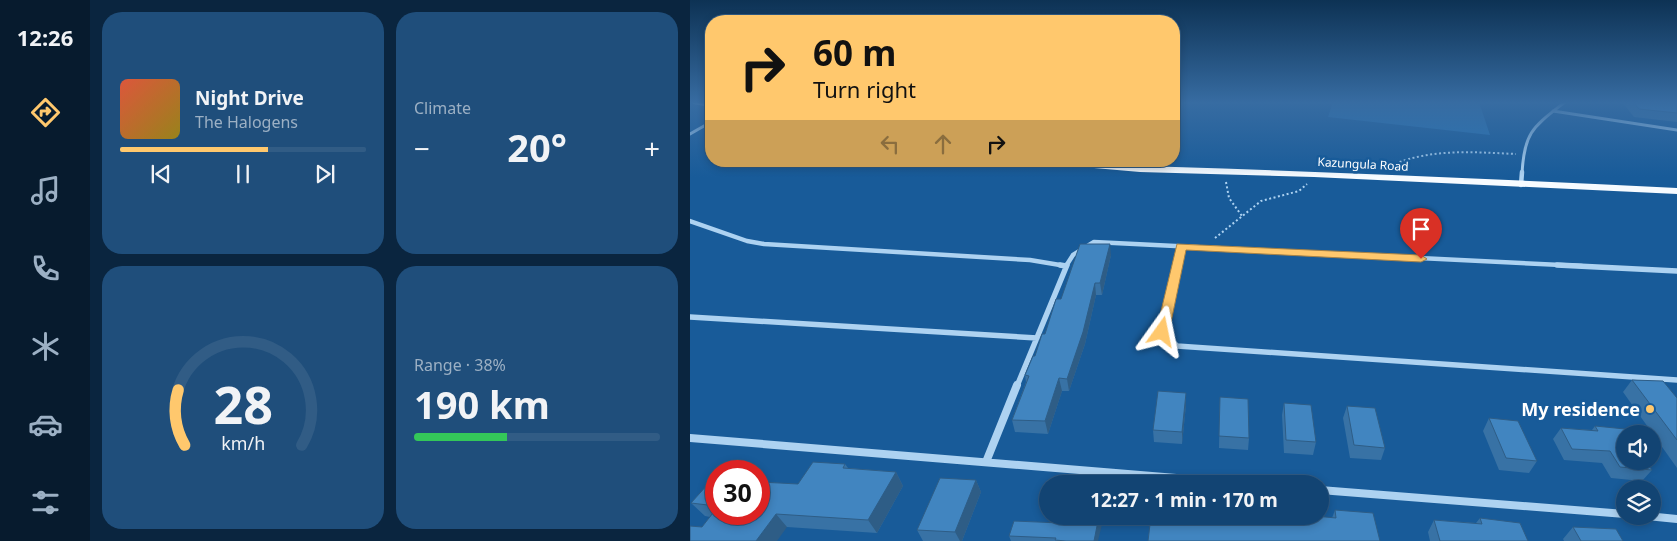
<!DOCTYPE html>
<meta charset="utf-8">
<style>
body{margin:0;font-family:"Noto Sans",sans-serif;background:#1f4e7b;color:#f1f3f6;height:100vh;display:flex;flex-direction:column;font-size:19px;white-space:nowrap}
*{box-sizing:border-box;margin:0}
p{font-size:16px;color:#9cb0c4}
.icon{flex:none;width:28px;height:28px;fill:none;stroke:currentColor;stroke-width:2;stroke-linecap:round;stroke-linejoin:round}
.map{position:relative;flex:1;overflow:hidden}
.side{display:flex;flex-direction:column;gap:12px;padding:12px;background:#0a253f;width:600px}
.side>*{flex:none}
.banner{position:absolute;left:15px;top:15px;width:475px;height:152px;border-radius:20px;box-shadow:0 2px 8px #0003,0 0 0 1px #315c85;background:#ffc86d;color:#111;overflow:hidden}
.fabs{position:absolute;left:926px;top:425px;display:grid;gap:10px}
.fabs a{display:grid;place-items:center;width:45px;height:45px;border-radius:50%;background:#124473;box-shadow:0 2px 8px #0003,0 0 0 1px #315c85;font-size:25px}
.speed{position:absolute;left:15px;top:460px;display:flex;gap:10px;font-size:25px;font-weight:700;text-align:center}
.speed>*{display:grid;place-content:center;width:65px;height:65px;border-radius:50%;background:#124473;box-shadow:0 2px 8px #0003,0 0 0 1px #315c85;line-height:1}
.speed .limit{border:8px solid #d22;background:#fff;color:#111}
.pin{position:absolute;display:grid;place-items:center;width:42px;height:42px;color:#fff;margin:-51px -21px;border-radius:50% 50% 50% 0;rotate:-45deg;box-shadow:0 0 5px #0007}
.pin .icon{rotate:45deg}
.me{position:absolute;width:55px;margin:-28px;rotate:12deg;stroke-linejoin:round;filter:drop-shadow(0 0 4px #0008)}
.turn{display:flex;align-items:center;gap:18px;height:105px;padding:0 25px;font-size:22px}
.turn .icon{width:65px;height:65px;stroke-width:2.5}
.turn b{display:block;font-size:35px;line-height:42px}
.lanes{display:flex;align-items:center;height:48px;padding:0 25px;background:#0003;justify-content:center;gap:25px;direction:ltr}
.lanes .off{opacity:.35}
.big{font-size:38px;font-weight:700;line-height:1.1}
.side .tile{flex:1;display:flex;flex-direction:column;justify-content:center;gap:8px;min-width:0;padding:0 18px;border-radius:20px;background:#1f4e7b}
.side .dial{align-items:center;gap:0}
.dial svg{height:130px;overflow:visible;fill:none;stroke:#315c85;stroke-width:7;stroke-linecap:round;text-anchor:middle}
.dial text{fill:#f1f3f6;stroke:none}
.song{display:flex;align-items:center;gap:15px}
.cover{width:60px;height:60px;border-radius:8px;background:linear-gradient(135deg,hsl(10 70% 55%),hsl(50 70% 35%))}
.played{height:5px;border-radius:2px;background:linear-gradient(90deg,#ffc86d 60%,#315c85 60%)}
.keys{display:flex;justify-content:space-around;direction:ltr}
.heat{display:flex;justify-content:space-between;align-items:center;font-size:28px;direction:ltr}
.charge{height:8px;border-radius:4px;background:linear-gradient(90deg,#34c759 38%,#315c85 0)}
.side .tiles{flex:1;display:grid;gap:12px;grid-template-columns:repeat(2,1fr)}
.trip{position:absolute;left:349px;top:475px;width:290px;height:50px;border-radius:25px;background:#124473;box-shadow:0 2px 8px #0003,0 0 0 1px #315c85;font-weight:700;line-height:50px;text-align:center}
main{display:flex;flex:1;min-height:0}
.dock{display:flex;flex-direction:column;width:90px;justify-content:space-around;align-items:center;background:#071b2e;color:#9cb0c4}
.dock .icon{width:35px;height:35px}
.dock .on{color:#ffc86d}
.dock b{font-size:22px;color:#f1f3f6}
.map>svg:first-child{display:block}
.green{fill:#2874b5}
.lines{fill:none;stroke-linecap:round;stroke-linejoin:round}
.path{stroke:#add2f1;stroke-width:2;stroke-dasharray:2 2.5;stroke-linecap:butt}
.lane{stroke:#add2f1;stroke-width:2.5}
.street-far3{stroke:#add2f1;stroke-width:3}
.street-far2{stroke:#add2f1;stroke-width:4.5}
.street-far1{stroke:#add2f1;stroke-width:5.5}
.street{stroke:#add2f1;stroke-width:8}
.primary{fill:#f7fbff;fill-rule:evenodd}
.wall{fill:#3872a5}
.shaded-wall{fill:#2e5d86}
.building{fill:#4185c0;stroke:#2e5d86}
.route{fill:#ffc86d;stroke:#a68247}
.poi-dot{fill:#ffc86d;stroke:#185b99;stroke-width:2}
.labels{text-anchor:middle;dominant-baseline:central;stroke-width:5;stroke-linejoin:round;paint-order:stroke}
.far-street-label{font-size:12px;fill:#fff;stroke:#185b99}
.near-poi-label{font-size:18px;font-weight:bold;fill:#fff;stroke:#185b99;text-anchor:end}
</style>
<main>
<nav class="dock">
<b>12:26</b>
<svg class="icon on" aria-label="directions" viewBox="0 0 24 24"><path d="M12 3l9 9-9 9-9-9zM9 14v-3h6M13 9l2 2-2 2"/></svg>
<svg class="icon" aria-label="music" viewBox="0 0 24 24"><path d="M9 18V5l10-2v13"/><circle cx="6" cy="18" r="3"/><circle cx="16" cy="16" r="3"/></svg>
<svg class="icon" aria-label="phone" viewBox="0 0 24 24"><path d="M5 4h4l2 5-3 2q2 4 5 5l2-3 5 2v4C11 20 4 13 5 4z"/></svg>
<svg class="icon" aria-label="climate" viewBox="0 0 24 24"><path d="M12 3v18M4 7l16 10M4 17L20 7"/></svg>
<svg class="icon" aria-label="car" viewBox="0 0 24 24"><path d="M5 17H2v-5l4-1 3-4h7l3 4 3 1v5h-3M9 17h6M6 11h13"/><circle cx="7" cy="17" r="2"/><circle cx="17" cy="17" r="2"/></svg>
<svg class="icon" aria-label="filters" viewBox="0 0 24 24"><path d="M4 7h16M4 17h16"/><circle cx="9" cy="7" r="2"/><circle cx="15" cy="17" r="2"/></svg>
</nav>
<section class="side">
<div class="tiles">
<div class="tile">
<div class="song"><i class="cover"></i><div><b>Night Drive</b><p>The Halogens</p></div></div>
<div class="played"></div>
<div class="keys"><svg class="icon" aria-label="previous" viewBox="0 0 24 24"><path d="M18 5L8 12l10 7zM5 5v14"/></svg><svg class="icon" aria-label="pause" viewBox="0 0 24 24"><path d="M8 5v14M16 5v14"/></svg><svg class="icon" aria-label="next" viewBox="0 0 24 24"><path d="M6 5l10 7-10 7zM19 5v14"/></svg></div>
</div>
<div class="tile"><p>Climate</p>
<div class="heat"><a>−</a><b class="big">20°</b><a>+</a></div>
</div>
<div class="tile dial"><svg viewBox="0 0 100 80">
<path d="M14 69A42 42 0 1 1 86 69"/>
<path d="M14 69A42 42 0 0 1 10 35" stroke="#ffc86d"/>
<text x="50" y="56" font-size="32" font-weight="700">28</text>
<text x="50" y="72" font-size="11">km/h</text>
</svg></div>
<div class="tile"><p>Range · 38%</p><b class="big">190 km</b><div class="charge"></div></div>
</div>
</section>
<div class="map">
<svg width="987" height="541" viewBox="0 0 987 541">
<rect width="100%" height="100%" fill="#185b99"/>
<path class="green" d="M643,102H789L800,135L638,117Z"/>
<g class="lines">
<path class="path" d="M697,167C739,148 781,152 826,154
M536,182L539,198L552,216
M525,238L571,201L609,191L617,184"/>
<path class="lane" d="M450,169L455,161"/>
<path class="street-far3" d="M863,111L987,130
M0,134L21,122
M832,174C834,132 843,127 875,102"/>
<path class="street-far2" d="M831,185L832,172
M0,221L57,241L74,244L340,260L376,266
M376,266L383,255L404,242L892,266
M487,266L491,247"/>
<path class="street-far1" d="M370,265L376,266
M487,265L473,332L487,346L987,380
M867,265L987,271
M0,317L347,338
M327,386L377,265"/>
<path class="street" d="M0,438L559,484
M296,462L327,385
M630,490L935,514
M957,516L987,519"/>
<path class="primary" d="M2,102L21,103V107L3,104Z
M354,161C398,161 441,166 485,167C653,172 820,180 987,188V194L624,177L450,172L358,164Z"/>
</g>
<path class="wall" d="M932,102H987V122L944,117Z
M421,255L412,295H406L395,344L379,391H372L358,434L325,432L322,420L336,382L335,375L345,356L355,334Z
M942,380L987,398V468L933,392Z
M496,393V405L492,444L464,442L463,430Z
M530,397L559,438L558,450L529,448Z
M594,403L626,442L623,455L594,453L592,415Z
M657,406L695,448L691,460L660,458L653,418Z
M799,418L847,461L839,473L809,470L793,431Z
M905,426L962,470L952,481L921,478L912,463L874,460L863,439L871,428L902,430Z
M155,464L158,468L206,472L213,486L187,533L97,527H12L20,517L15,516L1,503L26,484V514L108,484Z
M286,480L291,492L272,541H233L227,530Z
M645,510L690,541L642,518Z
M790,518L838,541H740L738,532L744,520L786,523Z
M370,523L408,541H321L319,536Z
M883,527L933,541H874L873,539Z"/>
<path class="shaded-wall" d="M420,244L421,255L412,295L410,283Z
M405,283L406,295L395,344L379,391L377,379Z
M369,378L372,391L358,434L355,421Z
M496,393V405L492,444V432Z
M206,472L213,486L187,533L178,520Z
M286,480L291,492L272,541H270L265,532Z
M86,514L97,527L87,541H66Z
M409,516H414L408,541H404Z"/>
<path class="building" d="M943,102H986L987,103V113L949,109Z
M390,244H420L410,283H405L393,332L377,379L369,378L355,421L322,420L339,376L335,375L343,356H345L352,334H355L366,299H371Z
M942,380L973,381L987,398V440Z
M468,391L496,393L492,432L463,430Z
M530,397L558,399L559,438L529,436Z
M594,403L621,405L626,442L596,440Z
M657,406L685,408L695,448L664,445Z
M799,418L828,421L847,461L816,458Z
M905,426L935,429L938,434H935V461H956L962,470L930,467L920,451L882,449L871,428L908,431Z
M123,462L155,464L153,468L206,472L178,520L86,514L66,541H0V526L12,527L26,509V514H69V478L72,479L70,482L108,484Z
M250,478L286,480L265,532L227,530Z
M19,483L26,484V506L1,503Z
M645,510L683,513L690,541H458L461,516H625L646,518Z
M372,516H409L404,541H376L365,540L366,538L319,536L324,521L370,523Z
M790,518L830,523L838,541H750L744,520L792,524Z
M883,527L926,529L933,541H891Z"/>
<linearGradient id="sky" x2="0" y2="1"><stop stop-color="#0d3254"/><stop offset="0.58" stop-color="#376ca2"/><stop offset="1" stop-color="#376ca2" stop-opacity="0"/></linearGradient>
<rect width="987" height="177" fill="url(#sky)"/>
<path class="route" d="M487,244L731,255L737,259L731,262L496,250L479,332L472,336L466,332Z"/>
<circle class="poi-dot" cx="960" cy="409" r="5"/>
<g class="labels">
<g class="far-street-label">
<text transform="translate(673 164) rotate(3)">Kazungula Road</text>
</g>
<g class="near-poi-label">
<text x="950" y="409">My residence</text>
</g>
</g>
</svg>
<div class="fabs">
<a><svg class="icon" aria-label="sound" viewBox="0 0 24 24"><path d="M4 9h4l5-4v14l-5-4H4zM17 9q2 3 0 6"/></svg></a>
<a><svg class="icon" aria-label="layers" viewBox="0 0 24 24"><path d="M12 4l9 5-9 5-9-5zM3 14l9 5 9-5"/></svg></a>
</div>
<div class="speed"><div class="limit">30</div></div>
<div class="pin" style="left:731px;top:259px;background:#d93025"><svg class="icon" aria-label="arrive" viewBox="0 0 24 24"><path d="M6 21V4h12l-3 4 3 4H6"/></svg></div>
<svg class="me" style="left:472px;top:332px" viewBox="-20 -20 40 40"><path d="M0-17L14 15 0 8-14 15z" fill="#ffc86d" stroke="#fff" stroke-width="4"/></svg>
<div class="trip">12:27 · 1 min · 170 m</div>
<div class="banner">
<div class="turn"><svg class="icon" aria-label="right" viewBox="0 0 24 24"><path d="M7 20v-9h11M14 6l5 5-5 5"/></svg><div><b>60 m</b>Turn right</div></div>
<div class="lanes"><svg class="icon off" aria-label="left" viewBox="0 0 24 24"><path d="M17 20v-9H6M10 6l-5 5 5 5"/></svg><svg class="icon off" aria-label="ahead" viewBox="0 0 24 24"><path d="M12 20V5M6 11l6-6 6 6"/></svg><svg class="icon" aria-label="right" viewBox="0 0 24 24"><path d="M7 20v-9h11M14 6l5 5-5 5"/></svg></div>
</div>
</div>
</main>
